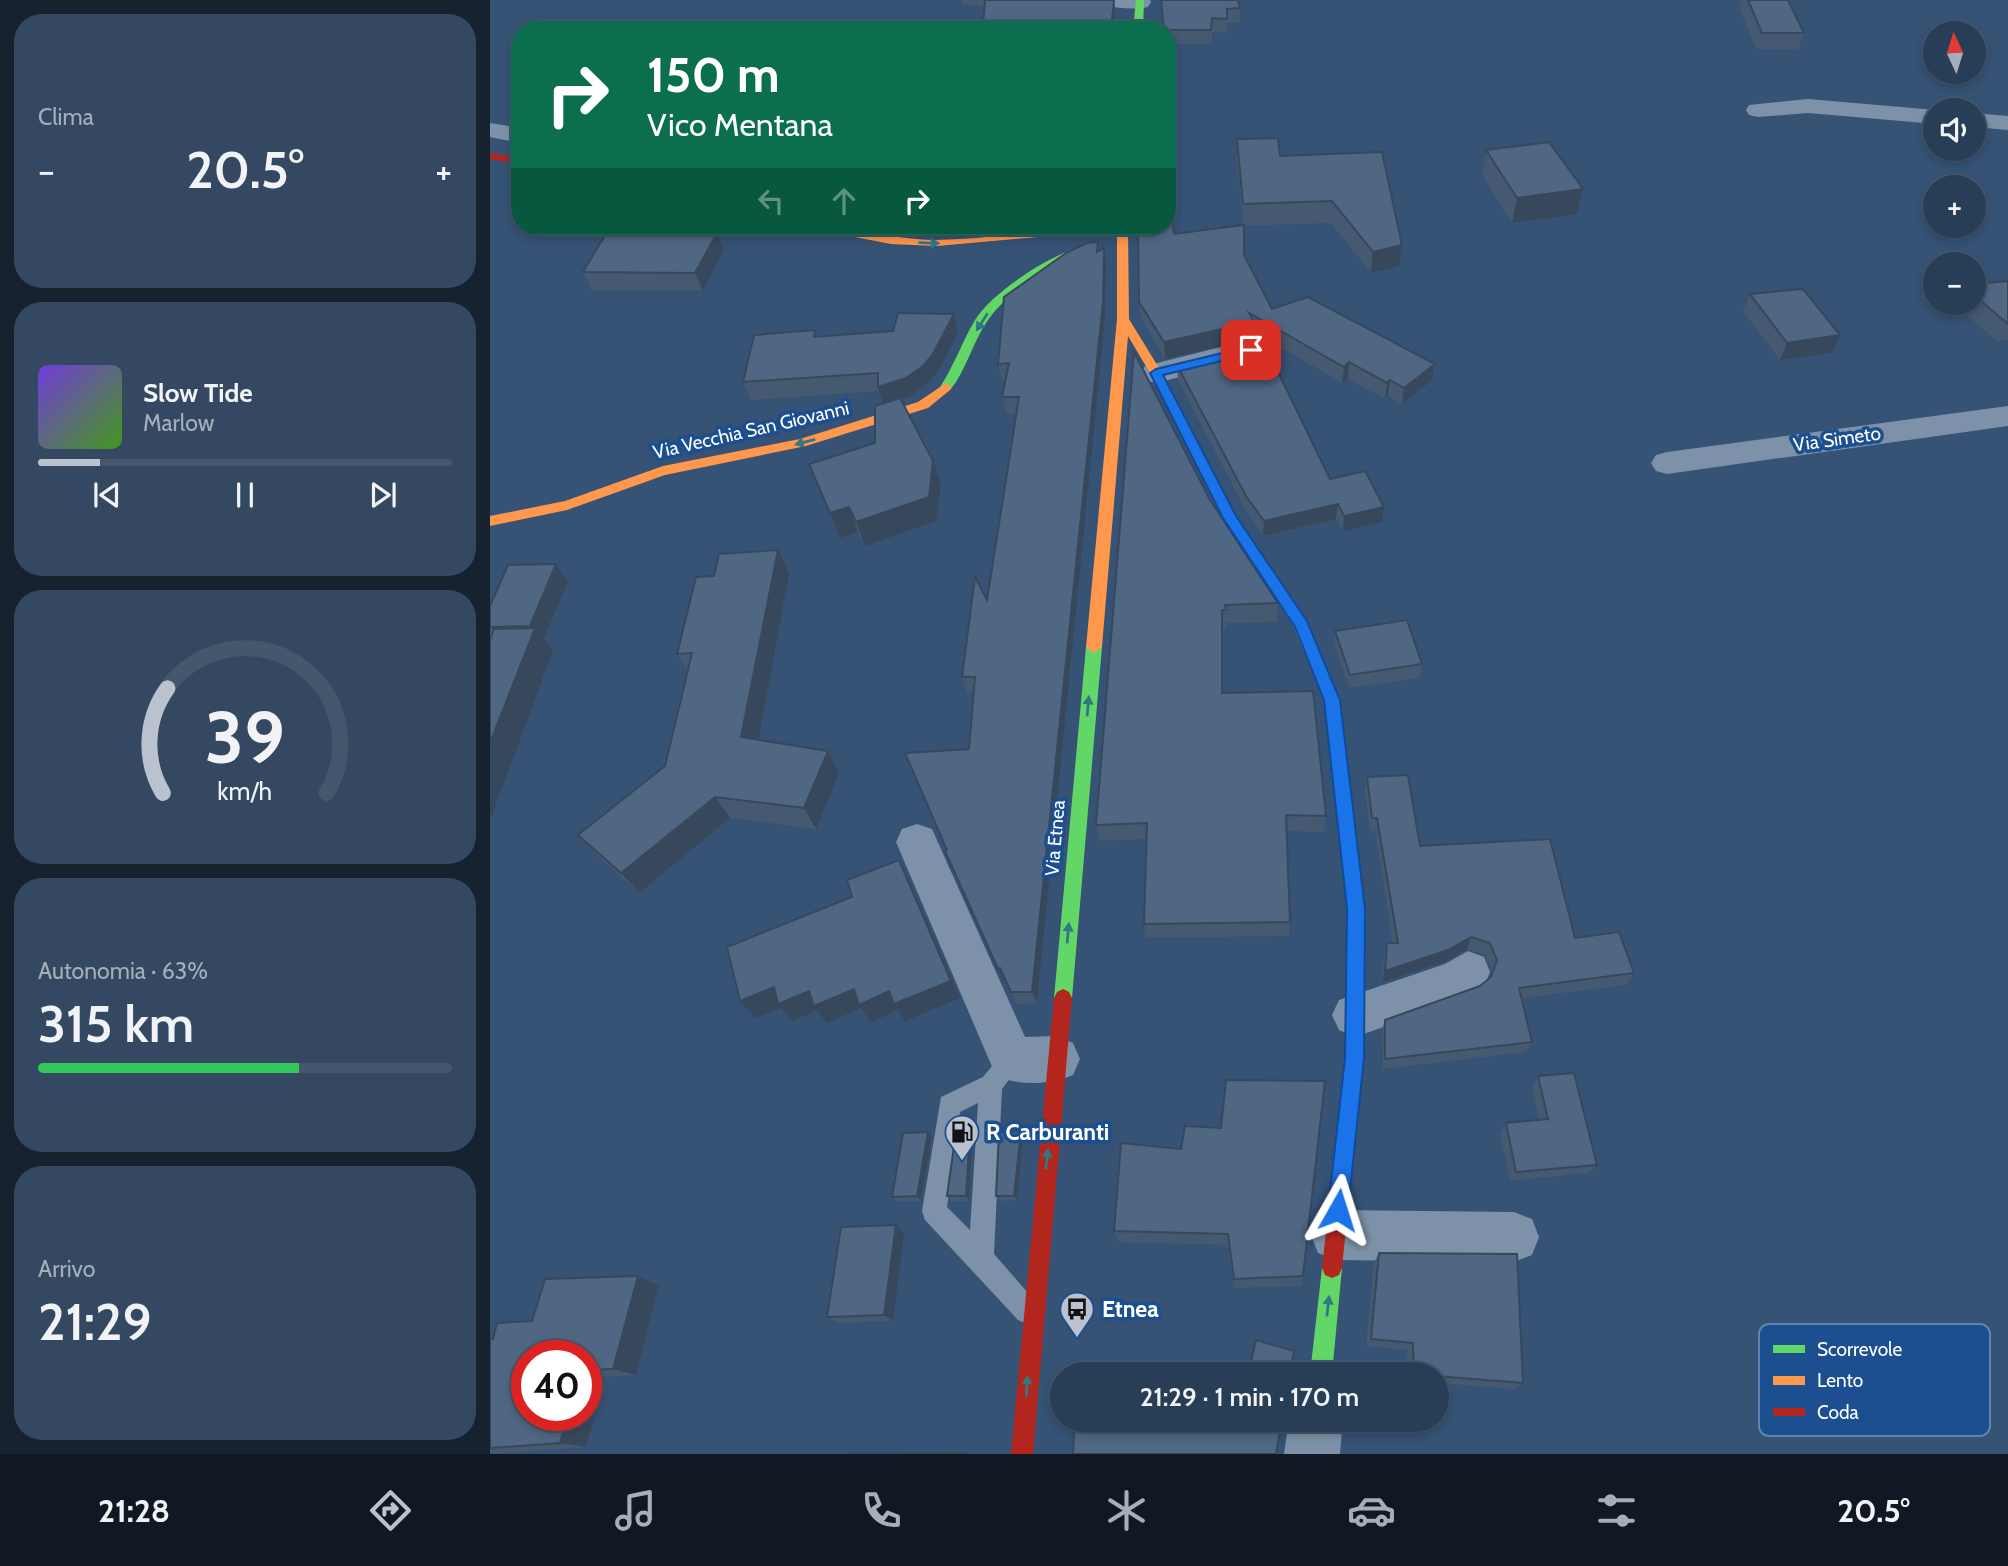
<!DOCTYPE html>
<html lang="it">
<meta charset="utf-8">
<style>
body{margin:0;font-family:Cabin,sans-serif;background:#344961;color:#f1f3f6;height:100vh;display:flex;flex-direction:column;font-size:26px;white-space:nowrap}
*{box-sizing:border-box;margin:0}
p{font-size:23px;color:#a5aeba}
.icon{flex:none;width:38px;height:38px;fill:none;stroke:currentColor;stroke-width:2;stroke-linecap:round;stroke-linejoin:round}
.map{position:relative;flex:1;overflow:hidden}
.panel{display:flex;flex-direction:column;gap:14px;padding:14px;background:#162230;width:490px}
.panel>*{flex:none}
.banner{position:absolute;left:21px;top:21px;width:665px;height:214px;border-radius:28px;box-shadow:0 4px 10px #0003,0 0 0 2px #44576d;background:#0b6e4f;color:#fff;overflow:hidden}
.needle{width:46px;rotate:356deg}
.fabs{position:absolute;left:1433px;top:21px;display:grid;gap:14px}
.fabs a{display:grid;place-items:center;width:63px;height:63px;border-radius:50%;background:#283e57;box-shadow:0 4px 10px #0003,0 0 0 2px #44576d;font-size:35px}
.speed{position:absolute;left:21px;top:1340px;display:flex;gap:14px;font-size:35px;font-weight:700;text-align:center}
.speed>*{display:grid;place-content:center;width:91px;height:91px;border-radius:50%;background:#283e57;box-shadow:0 4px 10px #0003,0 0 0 2px #44576d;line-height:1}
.speed .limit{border:10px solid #d22;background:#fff;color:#111}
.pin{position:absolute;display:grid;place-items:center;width:60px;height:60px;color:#fff;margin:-30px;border-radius:14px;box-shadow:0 4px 10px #0006}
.me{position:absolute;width:77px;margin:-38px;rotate:6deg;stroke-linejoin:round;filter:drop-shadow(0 0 5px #0008)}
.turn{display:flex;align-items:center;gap:24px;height:147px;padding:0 21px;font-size:32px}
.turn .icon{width:91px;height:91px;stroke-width:2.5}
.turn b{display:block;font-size:49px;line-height:60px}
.lanes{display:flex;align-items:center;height:66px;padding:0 21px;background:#0003;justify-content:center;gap:35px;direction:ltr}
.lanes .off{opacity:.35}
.big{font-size:52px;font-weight:600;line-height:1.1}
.panel .tile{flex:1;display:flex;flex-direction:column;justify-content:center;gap:10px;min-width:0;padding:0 24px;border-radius:28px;background:#344961}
.panel .dial{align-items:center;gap:0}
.dial svg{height:182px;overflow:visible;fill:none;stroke:#44576d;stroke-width:7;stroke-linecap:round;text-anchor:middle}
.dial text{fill:#f1f3f6;stroke:none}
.song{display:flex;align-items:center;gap:21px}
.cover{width:84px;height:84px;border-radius:10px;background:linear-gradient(135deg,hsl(260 70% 55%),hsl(100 70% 35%))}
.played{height:7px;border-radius:4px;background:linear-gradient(90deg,#b9c2ce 15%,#44576d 15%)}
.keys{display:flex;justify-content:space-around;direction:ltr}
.heat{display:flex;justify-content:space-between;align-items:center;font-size:38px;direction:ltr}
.charge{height:10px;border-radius:5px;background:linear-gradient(90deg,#34c759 63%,#44576d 0)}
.trip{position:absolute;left:560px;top:1362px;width:399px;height:70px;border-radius:35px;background:#283e57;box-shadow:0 4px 10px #0003,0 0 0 2px #44576d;font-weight:600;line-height:70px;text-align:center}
.tab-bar{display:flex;height:112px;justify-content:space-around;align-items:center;background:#101923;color:#a5aeba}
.tab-bar .icon{width:49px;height:49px}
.tab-bar .selected{color:#b9c2ce}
.tab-bar b{font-size:32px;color:#f1f3f6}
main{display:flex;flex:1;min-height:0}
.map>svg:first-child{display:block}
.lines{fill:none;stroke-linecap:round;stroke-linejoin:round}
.lane{fill:#7d92a8;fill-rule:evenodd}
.street{fill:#7d92a8;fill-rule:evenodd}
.fast{fill:#63d668;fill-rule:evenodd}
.slow{fill:#ff974d;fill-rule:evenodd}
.jam{fill:#b3261e;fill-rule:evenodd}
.wall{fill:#455971;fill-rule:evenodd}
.shaded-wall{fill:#38485c}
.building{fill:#506783;stroke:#38485c;stroke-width:2}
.oneway{fill:#317883}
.route{fill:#1a73e8;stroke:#114b97;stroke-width:2}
.labels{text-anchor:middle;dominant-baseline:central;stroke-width:7;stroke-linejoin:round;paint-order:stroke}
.street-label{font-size:19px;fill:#fff;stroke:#1b4f8f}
.near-poi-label{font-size:23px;font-weight:bold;fill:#fff;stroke:#1b4f8f;text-anchor:start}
.key{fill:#1b4f8f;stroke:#5f84b1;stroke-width:2}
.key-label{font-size:19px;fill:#fff}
</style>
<main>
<section class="panel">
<div class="tile"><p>Clima</p>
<div class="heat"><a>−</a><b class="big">20.5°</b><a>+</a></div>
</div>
<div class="tile">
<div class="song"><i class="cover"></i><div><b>Slow Tide</b><p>Marlow</p></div></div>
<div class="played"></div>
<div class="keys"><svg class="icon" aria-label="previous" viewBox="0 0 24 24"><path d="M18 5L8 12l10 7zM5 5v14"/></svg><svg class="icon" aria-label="pause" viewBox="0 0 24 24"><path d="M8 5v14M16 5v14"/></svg><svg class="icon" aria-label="next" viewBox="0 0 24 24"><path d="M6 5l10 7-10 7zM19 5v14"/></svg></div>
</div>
<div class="tile dial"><svg viewBox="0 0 100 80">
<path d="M14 69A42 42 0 1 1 86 69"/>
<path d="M14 69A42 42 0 0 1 16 23" stroke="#b9c2ce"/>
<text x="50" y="56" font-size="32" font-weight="700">39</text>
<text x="50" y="72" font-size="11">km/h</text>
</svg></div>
<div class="tile"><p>Autonomia · 63%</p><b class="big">315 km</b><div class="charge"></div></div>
<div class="tile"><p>Arrivo</p><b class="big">21:29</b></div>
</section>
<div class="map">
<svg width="1518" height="1454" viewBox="0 0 1518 1454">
<rect width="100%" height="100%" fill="#365274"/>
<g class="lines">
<path class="lane" d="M522,1049L530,1052L534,1060L512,1089L504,1254L546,1302L550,1311L546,1320L537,1324L528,1320L435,1220L432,1211L451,1097L493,1077L514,1052ZM488,1103L480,1230L457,1207L470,1112Z"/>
<path class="street" d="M610,0H660L661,2L658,7C644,10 627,8 613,5Z
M1318,99L1446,110H1448H1446V124L1318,113L1268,117L1259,115L1256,110L1259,105Z
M1484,113L1518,116V130L1484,127Z
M0,123L30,128V143L0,137Z
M739,345L750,348L754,355L750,362L666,383L655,380L651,373L655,366Z
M1518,406V426L1177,474L1166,471L1161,463L1166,455L1177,452Z
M427,824L442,829L535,1037L567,1036L583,1043L590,1059L583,1075C559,1085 530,1086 506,1076L406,842L412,829Z
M978,951L994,957L1000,972L994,987L985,995L865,1037L849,1030L842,1015L849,1000L955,964Z
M846,1210L1024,1212L1042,1219L1049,1237L1042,1255L1024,1262L846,1260L828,1253L821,1235L828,1217Z
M799,1419H853L850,1454H794Z"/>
<path class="fast" d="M646,0H654L653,30H643Z
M585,249L589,250V254C556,273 517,290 496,323C484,341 478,363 466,382L460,390H452L450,387C464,366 472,342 485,320C502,293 555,258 585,249Z
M604,641L612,647L582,998L579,1004L573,1007L567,1004L564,998L596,647Z
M842,1258L849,1261L852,1268L842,1374H820L832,1268L835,1261Z"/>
<path class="slow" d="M317,226C359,224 401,240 445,240C509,239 573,226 638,226L639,319L672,373L746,516L818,625L850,700L856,750L854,755H842L840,750L834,700L804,627L733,518L660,373L638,336L612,647L604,653L596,647L627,319V230L447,246L401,244L323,229Z
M456,383L462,387L460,390L438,408L316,446L175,475L77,510L0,526V516L75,501L173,466L310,439L428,402Z"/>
<path class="jam" d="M0,153L30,158V164L0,159Z
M848,743L854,745L856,750L875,910L873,1058L852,1268L849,1275L842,1278L835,1275L832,1268L855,1058L857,910L840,750L842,745Z
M573,989L579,992L582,998L543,1454H521L564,998L567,992Z"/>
</g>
<path class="wall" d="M472,0H624L625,10L623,30H494L495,7L473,4Z
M670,0L750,8V22L737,23V33L722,32V44H677V30H673Z
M1251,0H1298L1314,33L1308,50L1266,49L1249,7Z
M747,139L790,156L912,245L909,266L881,273L841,223L754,226V256L782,309L945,364L942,380L912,404L898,396L895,399L858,379L852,383L764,332V339L675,359L651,318L649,302L684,234L753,225L747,160Z
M996,150L1087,214L1022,223L992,175Z
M227,233L234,250L213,290H102L93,272Z
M608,242L609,251L616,264L615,319L547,1003L526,1004L515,979L513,981L455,851L457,850L479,749L484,692H477L472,677L497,600L526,413H516L512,397L516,380H512L508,364Z
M1518,281V340L1507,341L1463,303H1484V284Z
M1260,294L1342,353L1290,360L1253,311Z
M464,314L468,332L448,372L438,383L421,396L411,399L451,485L446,521L375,546L368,532L350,538L319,464L385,443L393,403L389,391L261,400L253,382L327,336L403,331Z
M687,365L840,479L894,507L892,522L853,531L846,519L773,536L756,511L688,380Z
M720,500L788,603L787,622L736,623V628L732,629L733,693L836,816L834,832L796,831L800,922L799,936L656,938L654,924L657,839L610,841L606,825Z
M288,550L299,574L268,740L349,773L326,829L240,818L149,893L107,855L88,835L175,766L197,670L187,654L224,576Z
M66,564L78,581L54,639L63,651L0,820V606Z
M845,631L932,664L929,678L859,688L844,645Z
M877,777L930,846L1144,973L1136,985L1032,998L1042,1042L1036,1052L893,1069L892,1030L895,1020L990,986L1000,978L1002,971L995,955L977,949L954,962L892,982L894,955L897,943H903L885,831H880L875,791Z
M1048,1076L1107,1165L1099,1173L1020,1181L1010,1133L1016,1123L1049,1120L1042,1087Z
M438,1132L442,1137L431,1201H407L402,1197Z
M533,1136L527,1200L509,1201L506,1196Z
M483,1137L479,1201H461L457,1196Z
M691,1149L813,1276L811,1286L744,1288L738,1245L629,1242L624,1231Z
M414,1233L403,1321L347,1323L337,1317Z
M889,1253L1033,1383L1023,1389L947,1383V1374H918L917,1350L876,1346L884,1263Z
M148,1276L169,1286L146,1375L115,1377L96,1447L0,1454V1339ZM96,1356V1416H37Z"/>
<path class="shaded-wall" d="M624,0L625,10L623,30H621Z
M1093,189L1087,214L1022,223L1027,198Z
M227,233L234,250L213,290L205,273Z
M912,245L909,266L881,273L883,252Z
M614,248L616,264L615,319L547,1003L542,992Z
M464,314L468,332L448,372L438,383L421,396L393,404L388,387Z
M764,322V339L675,359L674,342Z
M1350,335L1342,353L1290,360L1297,343Z
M859,362L858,379L852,383L854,367Z
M945,364L942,380L912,404L914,388Z
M900,380L898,396L895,399L897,383Z
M443,461L451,485L446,521L375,546L366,522Z
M848,504L846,519L773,536L774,521Z
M359,507L368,532L350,538L340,513Z
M894,507L892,522L853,531L854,516Z
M288,550L299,574L265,759L251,737Z
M66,564L78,581L54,639L63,651L0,820V743L44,631L40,626Z
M338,751L349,773L326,829L314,808Z
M225,797L240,818L149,893L131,873Z
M409,860L419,880L470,998L415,1021L408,1010L381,1022L371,1008L337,1023L327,1010L303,1021L291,1008L266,1018L250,1001Z
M981,937L977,949L954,962L892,982L895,971Z
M510,968L515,979L513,981L508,969Z
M531,1131L533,1136L527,1200L524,1196Z
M438,1132L442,1137L431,1201L427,1196Z
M480,1132L483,1137L479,1201L476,1196Z
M406,1225L414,1233L403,1321L394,1315Z
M148,1276L169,1286L146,1375L123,1369Z
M96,1371L115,1377L96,1447L70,1443L78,1416H96Z"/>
<path class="building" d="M495,0H624L621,30H501L502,26L493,25Z
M671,0H748L750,8L737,9V19L722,18L721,30H674Z
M1258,0H1298L1314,33H1272Z
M788,138L790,156L892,152L912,245L883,252L842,201L753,204L747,139Z
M1059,142L1093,189L1027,198L996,150Z
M681,211L684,234L754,225V255L782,309L818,297L945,364L914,388L900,380L897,383L859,362L854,367L759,313L764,322L674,342L649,302L648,229L655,226H677V213Z
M117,232L227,233L205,273L93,272Z
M608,242L607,252L614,248L613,302L542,992H521L510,968L508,969L455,851L457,850L415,753L479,749L485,677H472L485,577L497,600L529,397H512L519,363L508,364L514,297L576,253L597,243Z
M1518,281V324L1484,295V284Z
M1313,289L1350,335L1297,343L1260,294Z
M408,313L464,314L443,354L433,366L416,378L388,387V373L253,382L264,335L325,330L324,337L403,331Z
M774,343L840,479L875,471L894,507L854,516L848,504L774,521L756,496L687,365Z
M644,352L720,500L788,603L735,605L736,610H732V693L823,691L836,816L796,815L800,922L654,924L657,823L606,825Z
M410,398L443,461L439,497L366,522L359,507L340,513L319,464L385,443V406Z
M288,550L251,737L338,751L314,808L225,797L131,873L88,835L175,766L202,653L187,654L206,577L224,576L229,554Z
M66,564L40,626L0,627V606L18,565Z
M917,620L932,664L860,675L845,631Z
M45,628L0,743V640L4,629Z
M918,775L930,846L1060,839L1085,938L1129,932L1144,973L1029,988L1042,1042L895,1059V1020L990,986L1001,977L1007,960L1000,943L981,937L958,950L895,971L897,943H908L887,818H882L877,777Z
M409,860L461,981L404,1004L399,991L369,1005L364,989L324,1006L319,991L288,1004L284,987L250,1001L237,947L362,897L357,880Z
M1084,1073L1107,1165L1026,1172L1016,1123L1058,1119L1048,1076Z
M736,1080L835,1081L813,1276L744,1279L738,1234L624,1231L631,1143L691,1149L695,1126L731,1128Z
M531,1131L524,1196H506L509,1132Z
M438,1132L427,1196L402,1197L413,1133Z
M466,1132H480L476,1196H457Z
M406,1225L394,1315L337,1317L351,1227Z
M889,1253L1027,1254L1033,1383L947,1376V1374H924L923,1343L881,1339Z
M148,1276L123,1369L96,1370V1356H37V1416H78L70,1443L0,1448V1339H3L7,1323L42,1321L55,1279Z
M766,1340L804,1351L800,1374H758Z
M590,1364L657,1373L589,1374Z
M585,1419H792L786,1454H583Z
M477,1453V1454H356Z"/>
<defs><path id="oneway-solid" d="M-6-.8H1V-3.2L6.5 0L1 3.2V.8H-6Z" transform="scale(1.75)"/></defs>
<g class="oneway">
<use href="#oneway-solid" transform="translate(439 243) rotate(2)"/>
<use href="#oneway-solid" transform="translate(492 322) rotate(123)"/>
<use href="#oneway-solid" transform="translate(315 442) rotate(165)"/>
<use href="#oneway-solid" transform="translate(598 706) rotate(-85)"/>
<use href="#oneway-solid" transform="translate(578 933) rotate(-85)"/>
<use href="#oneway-solid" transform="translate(557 1159) rotate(-84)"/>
<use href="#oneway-solid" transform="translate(838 1306) rotate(-84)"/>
<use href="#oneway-solid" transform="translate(537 1386) rotate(-86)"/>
</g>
<path class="route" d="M761,346L765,347V353L673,375L746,516L817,621L850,700L875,909L874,1058L858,1210L855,1217L848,1220L841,1217L838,1210L855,1058L857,909L834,700L805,627L733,518L660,373L666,369Z"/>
<defs>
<g id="fuel-pin" transform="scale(1.75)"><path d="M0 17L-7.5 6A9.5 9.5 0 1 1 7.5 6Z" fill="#b9c2ce" stroke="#1b4f8f"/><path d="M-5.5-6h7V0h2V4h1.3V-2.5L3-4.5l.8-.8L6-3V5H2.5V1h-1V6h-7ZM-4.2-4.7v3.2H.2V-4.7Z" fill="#111"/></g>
<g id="bus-pin" transform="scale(1.75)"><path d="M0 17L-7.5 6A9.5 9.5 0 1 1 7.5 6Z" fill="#b9c2ce" stroke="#1b4f8f"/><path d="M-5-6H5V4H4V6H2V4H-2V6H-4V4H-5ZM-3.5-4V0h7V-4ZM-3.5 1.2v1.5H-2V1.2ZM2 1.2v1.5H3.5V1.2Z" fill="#111"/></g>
</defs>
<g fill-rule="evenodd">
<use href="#fuel-pin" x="472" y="1132"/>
<use href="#bus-pin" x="587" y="1309"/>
</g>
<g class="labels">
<g class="street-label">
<text transform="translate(261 430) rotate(-13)">Via Vecchia San Giovanni</text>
<text transform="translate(1347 439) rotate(-8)">Via Simeto</text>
<text transform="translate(565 838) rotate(-85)">Via Etnea</text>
</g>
<g class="near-poi-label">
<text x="496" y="1132">R Carburanti</text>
<text x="612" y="1309">Etnea</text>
</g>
</g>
<rect x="1269" y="1324" width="231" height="112" rx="10" class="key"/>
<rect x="1283" y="1345" width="32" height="8" fill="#63d668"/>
<rect x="1283" y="1376" width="32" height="9" fill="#ff974d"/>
<rect x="1283" y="1408" width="32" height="8" fill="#b3261e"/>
<g class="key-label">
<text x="1327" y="1356">Scorrevole</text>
<text x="1327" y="1387">Lento</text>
<text x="1327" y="1419">Coda</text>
</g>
</svg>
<div class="fabs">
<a><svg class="needle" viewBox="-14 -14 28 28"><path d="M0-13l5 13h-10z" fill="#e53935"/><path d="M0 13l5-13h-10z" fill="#a5aeba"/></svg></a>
<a><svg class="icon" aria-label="sound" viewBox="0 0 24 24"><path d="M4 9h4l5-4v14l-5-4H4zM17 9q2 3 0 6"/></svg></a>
<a>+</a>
<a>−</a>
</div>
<div class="speed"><div class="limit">40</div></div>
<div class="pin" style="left:761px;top:350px;background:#d93025"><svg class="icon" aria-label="arrive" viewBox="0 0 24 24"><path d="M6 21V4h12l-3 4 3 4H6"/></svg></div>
<svg class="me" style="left:848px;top:1210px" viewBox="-20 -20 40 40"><path d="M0-17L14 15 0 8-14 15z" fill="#1a73e8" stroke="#fff" stroke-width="4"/></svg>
<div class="trip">21:29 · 1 min · 170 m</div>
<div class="banner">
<div class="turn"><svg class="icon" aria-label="right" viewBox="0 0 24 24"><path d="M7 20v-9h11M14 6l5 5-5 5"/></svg><div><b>150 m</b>Vico Mentana</div></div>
<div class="lanes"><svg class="icon off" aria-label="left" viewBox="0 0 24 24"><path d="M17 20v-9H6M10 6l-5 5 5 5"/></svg><svg class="icon off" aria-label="ahead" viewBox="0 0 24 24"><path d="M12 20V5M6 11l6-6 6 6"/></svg><svg class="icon" aria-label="right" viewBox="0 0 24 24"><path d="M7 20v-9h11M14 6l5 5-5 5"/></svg></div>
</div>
</div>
</main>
<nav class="tab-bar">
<b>21:28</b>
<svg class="icon selected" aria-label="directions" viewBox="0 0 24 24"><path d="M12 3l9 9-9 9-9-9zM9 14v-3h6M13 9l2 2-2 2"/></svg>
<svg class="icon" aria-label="music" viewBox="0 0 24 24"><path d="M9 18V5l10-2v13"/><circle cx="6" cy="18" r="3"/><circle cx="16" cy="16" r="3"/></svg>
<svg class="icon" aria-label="phone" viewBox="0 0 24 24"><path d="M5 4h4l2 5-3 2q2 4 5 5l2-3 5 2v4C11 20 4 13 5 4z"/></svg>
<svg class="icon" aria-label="climate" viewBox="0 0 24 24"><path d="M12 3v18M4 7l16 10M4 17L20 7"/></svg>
<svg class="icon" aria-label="car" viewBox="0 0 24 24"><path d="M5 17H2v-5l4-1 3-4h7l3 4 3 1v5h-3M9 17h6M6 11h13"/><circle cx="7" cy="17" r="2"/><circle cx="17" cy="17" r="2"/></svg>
<svg class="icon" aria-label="filters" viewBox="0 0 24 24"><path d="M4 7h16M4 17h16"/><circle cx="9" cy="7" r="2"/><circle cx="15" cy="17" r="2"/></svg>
<b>20.5°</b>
</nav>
